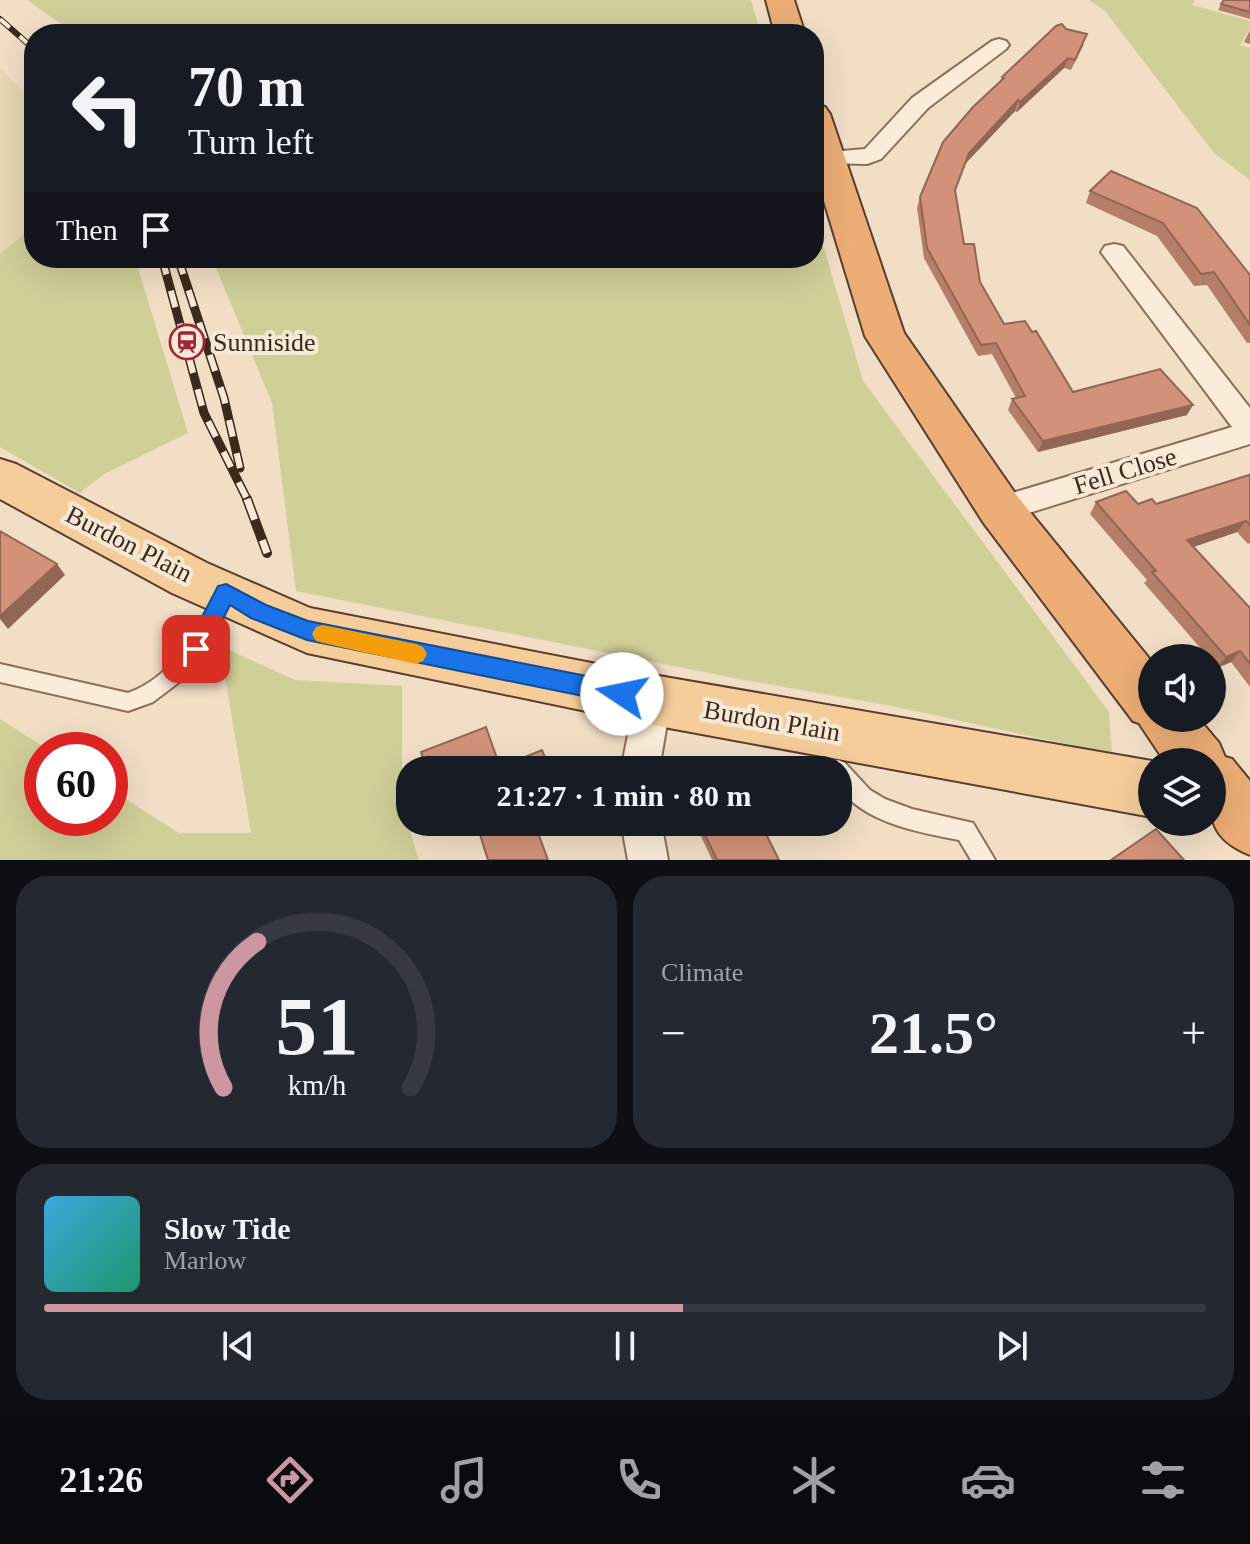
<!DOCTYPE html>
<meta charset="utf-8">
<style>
body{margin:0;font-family:Georgia,serif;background:#242831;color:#f1f3f6;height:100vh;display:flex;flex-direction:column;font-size:30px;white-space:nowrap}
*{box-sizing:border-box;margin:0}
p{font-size:26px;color:#9ea1a6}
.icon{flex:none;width:44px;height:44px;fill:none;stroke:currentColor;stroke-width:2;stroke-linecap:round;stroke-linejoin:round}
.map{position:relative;height:860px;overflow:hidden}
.side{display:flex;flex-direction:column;gap:16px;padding:16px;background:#0d0f14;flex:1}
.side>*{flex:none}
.guide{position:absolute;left:24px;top:24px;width:800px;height:244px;border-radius:32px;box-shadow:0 8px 32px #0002;background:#171b24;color:#f1f3f6;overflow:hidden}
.buttons{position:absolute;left:1138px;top:644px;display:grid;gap:16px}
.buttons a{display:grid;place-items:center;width:88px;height:88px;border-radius:50%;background:#171b24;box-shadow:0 8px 32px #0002;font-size:40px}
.speed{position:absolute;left:24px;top:732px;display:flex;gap:16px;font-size:40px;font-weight:700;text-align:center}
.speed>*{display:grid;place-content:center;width:104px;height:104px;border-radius:50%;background:#171b24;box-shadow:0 8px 32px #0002;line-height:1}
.speed .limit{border:12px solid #d22;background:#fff;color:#111}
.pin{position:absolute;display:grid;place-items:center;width:68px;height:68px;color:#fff;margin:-34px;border-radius:16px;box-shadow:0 4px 12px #0006}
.me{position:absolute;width:88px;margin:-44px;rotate:281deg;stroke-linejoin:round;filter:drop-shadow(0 0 6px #0008)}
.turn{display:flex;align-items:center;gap:28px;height:168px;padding:0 32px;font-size:36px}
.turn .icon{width:104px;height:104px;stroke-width:2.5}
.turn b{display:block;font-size:56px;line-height:68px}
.then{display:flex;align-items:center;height:76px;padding:0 32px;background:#0003;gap:16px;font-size:30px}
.big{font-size:60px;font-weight:600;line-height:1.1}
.side .tile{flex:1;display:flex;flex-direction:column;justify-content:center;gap:12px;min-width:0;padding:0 28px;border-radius:32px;background:#242831}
.side .dial{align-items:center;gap:0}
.dial svg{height:208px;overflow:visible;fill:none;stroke:#363941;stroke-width:7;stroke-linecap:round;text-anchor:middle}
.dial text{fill:#f1f3f6;stroke:none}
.song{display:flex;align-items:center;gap:24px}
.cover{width:96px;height:96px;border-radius:12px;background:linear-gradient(135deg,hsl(200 70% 55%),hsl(160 70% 35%))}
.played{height:8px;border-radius:4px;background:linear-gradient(90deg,#cc97a0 55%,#363941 55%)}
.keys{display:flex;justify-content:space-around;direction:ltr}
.heat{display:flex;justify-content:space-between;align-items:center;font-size:44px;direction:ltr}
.side .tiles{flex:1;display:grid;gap:16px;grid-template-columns:1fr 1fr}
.tile:last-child{grid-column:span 2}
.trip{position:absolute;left:396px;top:756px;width:456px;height:80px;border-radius:32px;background:#171b24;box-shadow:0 8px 32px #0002;font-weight:600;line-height:80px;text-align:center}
.tab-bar{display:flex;height:128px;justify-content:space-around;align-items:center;background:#090b0e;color:#9ea1a6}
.tab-bar .icon{width:56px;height:56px}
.tab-bar .selected{color:#cc97a0}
.tab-bar b{font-size:36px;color:#f1f3f6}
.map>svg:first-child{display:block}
.farmland{fill:#e7d7b2}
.green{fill:#d0cf98}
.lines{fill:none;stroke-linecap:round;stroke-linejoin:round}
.service-casing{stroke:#8d6e5a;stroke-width:4}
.minor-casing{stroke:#8d6e5a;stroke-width:4}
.primary-casing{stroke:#5a3d2e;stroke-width:4}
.trunk-casing{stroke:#5a3d2e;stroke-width:4}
.service{fill:#fbecd9;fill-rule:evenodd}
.minor{fill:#fbecd9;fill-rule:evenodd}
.primary{fill:#f5cd9b;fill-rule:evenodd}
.trunk{fill:#ecae76;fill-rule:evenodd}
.rail-far2-casing{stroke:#3c291e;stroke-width:6}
.rail-far1-casing{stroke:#3c291e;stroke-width:9}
.rail-casing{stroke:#3c291e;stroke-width:10}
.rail-far2{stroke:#f7e9d5;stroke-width:4;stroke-dasharray:13;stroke-linecap:butt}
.rail-far1{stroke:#f7e9d5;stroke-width:6;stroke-dasharray:17;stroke-linecap:butt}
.rail{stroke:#f7e9d5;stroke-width:7;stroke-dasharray:22;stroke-linecap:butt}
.wall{fill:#b47e68}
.shaded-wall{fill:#926655}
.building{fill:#d19279;stroke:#926655;stroke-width:2}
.route{fill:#1a73e8;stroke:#114b97;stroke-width:2}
.slow{fill:#f59e0b}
.labels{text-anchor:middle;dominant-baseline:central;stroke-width:8;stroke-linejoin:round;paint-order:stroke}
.poi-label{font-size:26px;fill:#3c291e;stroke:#f7e9d5;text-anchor:start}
.street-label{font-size:26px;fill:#3c291e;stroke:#f7e9d5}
</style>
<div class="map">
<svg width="1250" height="860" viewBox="0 0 1250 860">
<rect width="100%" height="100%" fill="#f1dec5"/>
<path class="farmland" d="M0,68L34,102V226L0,254Z"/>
<path class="green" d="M27,0H751L761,34H47L61,24Z
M1089,0H1195L1192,5L1250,21V28L1240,45L1250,48V180L1214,153L1105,11Z
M814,214L863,381L1109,712L1112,754L892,706L739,679L296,591L272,403L212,258H814Z
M34,226V258H135L188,433L104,474L80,493L0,447V254Z
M220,646L295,680L402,686V807L419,860H0V719L49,750H42V818H110V789L179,833H251Z"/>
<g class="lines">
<g class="service-casing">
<path id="service" d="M225,586L231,588L234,594L205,650L182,680L153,702L128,711L0,682V664L128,693C175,676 197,630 219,588Z
M838,760L845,763L870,790L885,799L912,809L973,823L995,860H971L959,840C918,832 865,823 838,787V770H828L831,763Z"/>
</g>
<g class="minor-casing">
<path id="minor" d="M999,39L1006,41L1009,45L1006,49L928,108L881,159L867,164L819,163L815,158L819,153L865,149L912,98L992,41Z
M1114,244L1123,246L1250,408V444L1000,522L989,518L984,509L989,500L1232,427L1101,252L1105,246Z
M653,683L666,688L671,700L659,770H621L635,700L640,688Z
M621,822H661L668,860H628Z"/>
</g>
<g class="primary-casing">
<path id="primary" d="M0,459L16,464L207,563L310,608L653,675L1152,761V817L653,725L307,653L172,593L0,499Z"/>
</g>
<g class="trunk-casing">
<path id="trunk" d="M766,0H794L805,34H775Z
M814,104L825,107L830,114L904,333L1017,496L1152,662V718H1198L1219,743L1225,757L1232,759L1250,781V855C1201,835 1212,809 1212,762H1165L1139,723L1133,721L983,522L865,336L814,168Z"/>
</g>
<use href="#service" class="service"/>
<use href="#minor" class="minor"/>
<use href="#primary" class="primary"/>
<use href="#trunk" class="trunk"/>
<g class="rail-far2-casing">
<path id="rail-far2" d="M0,19L34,49"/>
</g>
<g class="rail-far1-casing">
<path id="rail-far1" d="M162,258L204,413L248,501
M178,258L224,398L240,468"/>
</g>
<g class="rail-casing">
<path id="rail" d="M247,499L267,553"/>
</g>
<use href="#rail-far2" class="rail-far2"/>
<use href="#rail-far1" class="rail-far1"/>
<use href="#rail" class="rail"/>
</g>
<path class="wall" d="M1250,0V19L1218,10L1221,4Z
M1250,30V44L1244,42Z
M1084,44L1071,70L1064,68L1017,112L1015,111L966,163L955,192L964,244L980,282L1004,324L1073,392L1187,415L1038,452L1008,410L1012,399L1016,398L992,354L978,356L924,258L917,208L920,197L1000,82L1002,77Z
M1111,171L1250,275V343H1247L1207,285L1194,286L1157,236L1086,203L1090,191Z
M1250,477V543L1248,544L1237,532L1193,547L1250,608V687L1231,662L1217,668L1212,662V658H1209L1144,583L1147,580L1090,514L1096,502L1156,504Z
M697,822H760L779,860H712L697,828Z"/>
<path class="shaded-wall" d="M1068,58L1064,68L1017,112L1020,102Z
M1018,100L1015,111L966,163L952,201L969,153Z
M1193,405L1187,415L1038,452L1043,441Z
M1246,521L1237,532L1179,552L1187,540Z
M57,564L65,575L8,629L0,619V616Z
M1240,651L1231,662L1217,668L1226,657Z"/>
<path class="building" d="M1224,0H1250V12L1221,4Z
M1062,24L1066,29L1087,34L1075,60L1068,58L1020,102L1018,100L969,153L955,190L964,244H974L980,282L1004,324L1025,321L1032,332L1036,331L1073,392L1160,369L1193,405L1043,441L1012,399L1025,396L996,343L981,345L927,248L920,197L943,142L973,107L1004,78L1002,77L1056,26Z
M1111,171L1197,208L1250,275V325L1214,272L1201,274L1163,223L1090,191Z
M1249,475L1250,477V525L1246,521L1187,540L1250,608V664L1240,651L1226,657L1152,572L1156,571L1096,502L1126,491L1138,504L1152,499L1156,504Z
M0,531L57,564L0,616Z
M486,727L500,767L542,750L550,770H427L421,752Z
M476,822H534L548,860H488Z
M699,822H760L779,860H717Z
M1156,829L1184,860H1111Z"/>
<path class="route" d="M226,584L266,605L308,621L622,683L630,686L633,694L630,701L622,704L307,640L251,618L230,605L204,656L196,659L189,656L186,649L189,642L218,586Z"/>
<path class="slow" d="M323,625L416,644L423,647L427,654L423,661L416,664L323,643L316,641L312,634L316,627Z"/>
<defs>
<g id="station-ring" transform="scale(1.8)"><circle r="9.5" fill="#f7e9d5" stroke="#9f2637" stroke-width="1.5"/><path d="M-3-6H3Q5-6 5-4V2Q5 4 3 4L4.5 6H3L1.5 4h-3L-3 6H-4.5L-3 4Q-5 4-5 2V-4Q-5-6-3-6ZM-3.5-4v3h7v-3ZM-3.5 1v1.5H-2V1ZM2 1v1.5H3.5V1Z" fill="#9f2637"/></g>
</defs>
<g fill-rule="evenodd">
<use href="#station-ring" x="187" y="342"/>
</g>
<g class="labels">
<g class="poi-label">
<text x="213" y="342">Sunniside</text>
</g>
<g class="street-label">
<text transform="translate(1125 471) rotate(-17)">Fell Close</text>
<text transform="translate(129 544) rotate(27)">Burdon Plain</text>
<text transform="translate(772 721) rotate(10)">Burdon Plain</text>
</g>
</g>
</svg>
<div class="buttons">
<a><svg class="icon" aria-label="sound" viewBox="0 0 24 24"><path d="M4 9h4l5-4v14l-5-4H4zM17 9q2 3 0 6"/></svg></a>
<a><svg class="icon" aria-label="layers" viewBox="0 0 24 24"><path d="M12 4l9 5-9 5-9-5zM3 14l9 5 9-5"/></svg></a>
</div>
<div class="speed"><div class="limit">60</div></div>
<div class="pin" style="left:196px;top:649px;background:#d93025"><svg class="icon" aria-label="arrive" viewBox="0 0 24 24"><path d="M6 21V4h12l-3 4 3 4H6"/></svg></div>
<svg class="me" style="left:622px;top:694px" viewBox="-20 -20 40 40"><circle r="19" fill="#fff"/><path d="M0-13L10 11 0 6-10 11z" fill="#1a73e8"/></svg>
<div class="trip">21:27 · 1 min · 80 m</div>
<div class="guide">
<div class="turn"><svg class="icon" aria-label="left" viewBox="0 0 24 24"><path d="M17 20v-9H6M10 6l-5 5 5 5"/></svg><div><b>70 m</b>Turn left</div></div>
<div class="then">Then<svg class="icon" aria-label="arrive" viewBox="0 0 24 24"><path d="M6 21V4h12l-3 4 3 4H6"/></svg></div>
</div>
</div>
<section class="side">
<div class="tiles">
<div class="tile dial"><svg viewBox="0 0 100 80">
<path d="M14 69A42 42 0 1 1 86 69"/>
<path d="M14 69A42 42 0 0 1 27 13" stroke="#cc97a0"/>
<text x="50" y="56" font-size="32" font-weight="700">51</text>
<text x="50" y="72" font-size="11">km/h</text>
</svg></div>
<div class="tile"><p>Climate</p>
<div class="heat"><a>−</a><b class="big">21.5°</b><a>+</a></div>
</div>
<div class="tile">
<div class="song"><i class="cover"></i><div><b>Slow Tide</b><p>Marlow</p></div></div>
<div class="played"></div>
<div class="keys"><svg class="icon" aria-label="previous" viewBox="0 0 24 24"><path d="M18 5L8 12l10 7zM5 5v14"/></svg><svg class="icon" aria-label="pause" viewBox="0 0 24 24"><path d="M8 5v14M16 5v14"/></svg><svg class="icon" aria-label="next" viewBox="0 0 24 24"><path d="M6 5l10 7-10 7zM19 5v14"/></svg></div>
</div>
</div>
</section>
<nav class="tab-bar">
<b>21:26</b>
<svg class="icon selected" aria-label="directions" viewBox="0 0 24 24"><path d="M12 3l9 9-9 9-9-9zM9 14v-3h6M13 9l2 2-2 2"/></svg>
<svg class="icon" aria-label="music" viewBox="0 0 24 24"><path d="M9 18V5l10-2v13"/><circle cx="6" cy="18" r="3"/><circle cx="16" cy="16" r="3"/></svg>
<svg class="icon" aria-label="phone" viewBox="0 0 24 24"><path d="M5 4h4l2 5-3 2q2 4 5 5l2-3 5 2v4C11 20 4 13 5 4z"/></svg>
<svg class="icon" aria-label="climate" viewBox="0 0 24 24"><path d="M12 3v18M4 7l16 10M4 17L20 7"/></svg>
<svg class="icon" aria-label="car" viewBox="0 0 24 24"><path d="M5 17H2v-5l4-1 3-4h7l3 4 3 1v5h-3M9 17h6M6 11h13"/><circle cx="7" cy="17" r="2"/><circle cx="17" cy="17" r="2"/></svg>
<svg class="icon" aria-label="filters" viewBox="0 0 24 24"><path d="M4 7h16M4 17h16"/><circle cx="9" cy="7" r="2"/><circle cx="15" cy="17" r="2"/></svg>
</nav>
